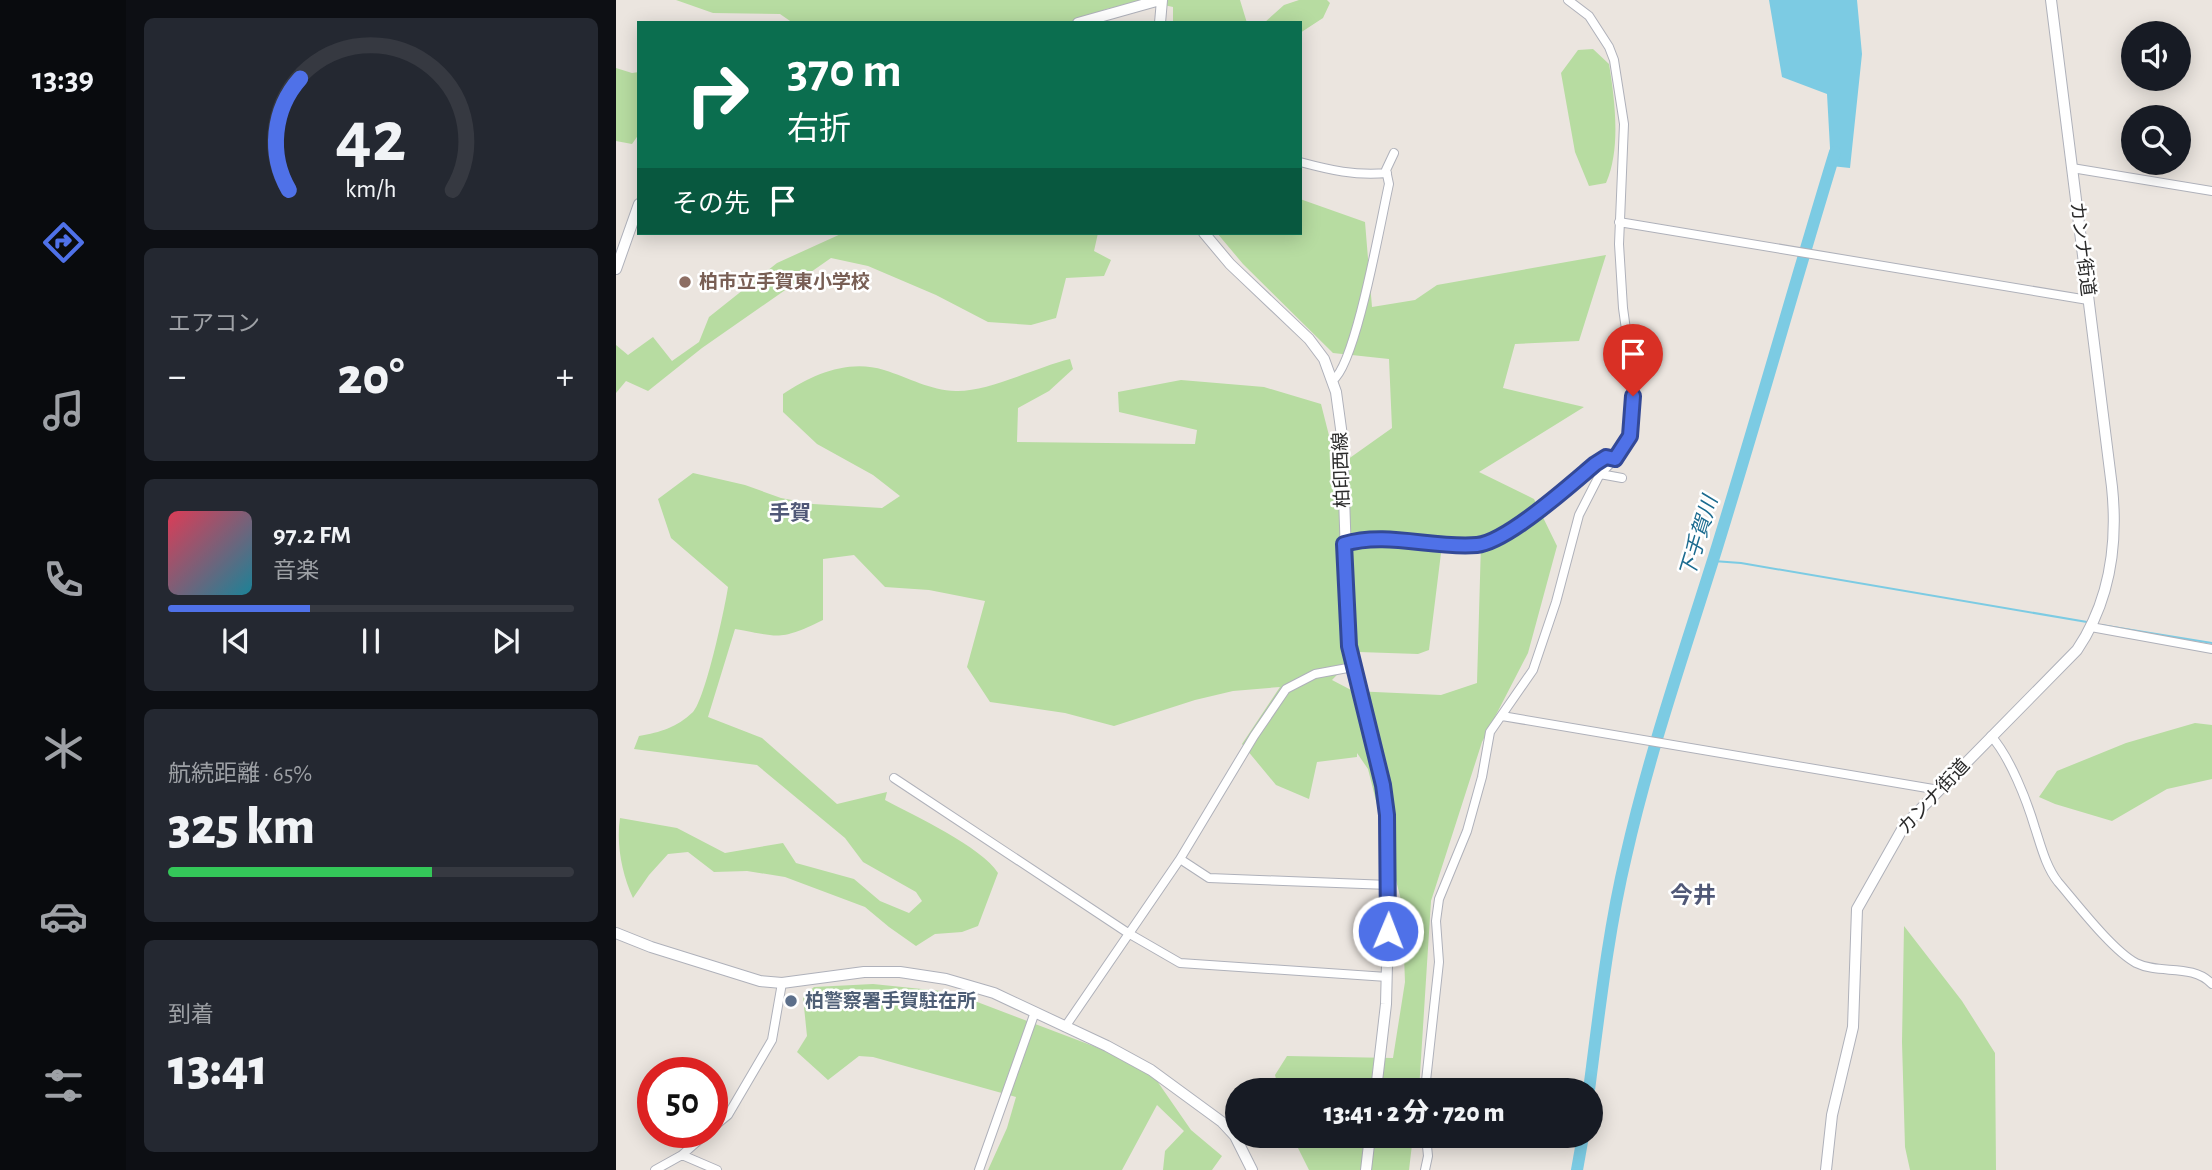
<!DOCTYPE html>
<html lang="ja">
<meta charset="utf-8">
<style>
body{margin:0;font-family:"Alegreya Sans","Noto Sans JP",sans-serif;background:#242831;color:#f1f3f6;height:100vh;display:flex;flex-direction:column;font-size:26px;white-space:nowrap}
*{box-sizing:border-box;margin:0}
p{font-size:23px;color:#9ea1a6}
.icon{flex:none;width:38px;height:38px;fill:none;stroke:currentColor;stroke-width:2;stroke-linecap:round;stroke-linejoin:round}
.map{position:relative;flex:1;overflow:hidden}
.drawer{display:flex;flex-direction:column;gap:18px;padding:18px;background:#0d0f14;width:490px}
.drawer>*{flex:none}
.top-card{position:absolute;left:21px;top:21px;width:665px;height:214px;border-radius:0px;box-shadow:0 4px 18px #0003;background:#0b6e4f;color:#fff;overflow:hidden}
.fabs{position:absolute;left:1505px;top:21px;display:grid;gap:14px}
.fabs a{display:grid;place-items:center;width:70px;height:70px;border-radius:50%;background:#171b24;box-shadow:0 4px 18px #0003;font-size:35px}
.speed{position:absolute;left:21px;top:1057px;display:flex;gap:14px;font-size:35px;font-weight:700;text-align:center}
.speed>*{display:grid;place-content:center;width:91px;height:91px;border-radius:50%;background:#171b24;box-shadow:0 4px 18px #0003;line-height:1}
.speed .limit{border:10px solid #d22;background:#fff;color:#111}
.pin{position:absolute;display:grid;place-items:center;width:60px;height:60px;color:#fff;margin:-72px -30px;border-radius:50% 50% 50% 0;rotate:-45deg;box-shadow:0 0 7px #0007}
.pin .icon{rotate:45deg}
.me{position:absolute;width:77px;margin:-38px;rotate:1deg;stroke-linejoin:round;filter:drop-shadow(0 0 5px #0008)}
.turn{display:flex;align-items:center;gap:24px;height:147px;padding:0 35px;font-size:32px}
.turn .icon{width:91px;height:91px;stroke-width:2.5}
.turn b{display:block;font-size:49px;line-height:60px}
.then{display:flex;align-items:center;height:66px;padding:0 35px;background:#0003;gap:14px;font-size:26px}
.big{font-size:52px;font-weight:800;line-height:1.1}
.drawer .widget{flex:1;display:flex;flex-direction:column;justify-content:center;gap:10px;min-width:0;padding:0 24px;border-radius:10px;background:#242831}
.drawer .dial{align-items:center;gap:0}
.dial svg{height:182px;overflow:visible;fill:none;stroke:#363941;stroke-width:7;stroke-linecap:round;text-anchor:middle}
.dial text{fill:#f1f3f6;stroke:none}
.song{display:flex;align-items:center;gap:21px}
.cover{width:84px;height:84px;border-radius:10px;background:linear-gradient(135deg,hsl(350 70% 55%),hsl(190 70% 35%))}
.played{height:7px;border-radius:4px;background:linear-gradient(90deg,#4f71e8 35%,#363941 35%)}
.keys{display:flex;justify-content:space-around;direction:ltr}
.heat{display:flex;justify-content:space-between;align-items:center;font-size:38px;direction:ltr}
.charge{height:10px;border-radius:5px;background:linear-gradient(90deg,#34c759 65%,#363941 0)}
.trip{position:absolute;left:609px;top:1078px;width:378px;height:70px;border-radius:35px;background:#171b24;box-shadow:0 4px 18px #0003;font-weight:800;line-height:70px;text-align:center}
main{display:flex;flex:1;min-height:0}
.tabs{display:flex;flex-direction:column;width:126px;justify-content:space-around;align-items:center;background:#090b0e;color:#9ea1a6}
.tabs .icon{width:49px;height:49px}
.tabs .selected{color:#4f71e8}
.tabs b{font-size:32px;color:#f1f3f6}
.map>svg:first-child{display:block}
.green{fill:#b7dca1;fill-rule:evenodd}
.water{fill:#7ccbe3}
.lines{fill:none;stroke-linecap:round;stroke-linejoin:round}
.stream{stroke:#7ccbe3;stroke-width:2}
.river{stroke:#7ccbe3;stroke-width:12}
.street-casing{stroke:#afb1ba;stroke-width:10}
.secondary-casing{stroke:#afb1ba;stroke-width:12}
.street{stroke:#fff;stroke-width:8}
.secondary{stroke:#fff;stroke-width:10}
.route-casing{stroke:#334997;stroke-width:18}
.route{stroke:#4f71e8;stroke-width:12}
.education-dot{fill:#8d6e63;stroke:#fff;stroke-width:2.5}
.service-dot{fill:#5c6f8a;stroke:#fff;stroke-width:2.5}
.labels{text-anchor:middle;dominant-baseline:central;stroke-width:5;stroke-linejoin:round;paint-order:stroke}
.street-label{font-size:19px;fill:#2b2b2b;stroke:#fff}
.education-label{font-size:19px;font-weight:bold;fill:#785e54;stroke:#fff;text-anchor:start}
.service-label{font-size:19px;font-weight:bold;fill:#4e5e75;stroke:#fff;text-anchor:start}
.neighbourhood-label{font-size:21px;font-weight:bold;fill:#505877;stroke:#fff}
.water-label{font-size:21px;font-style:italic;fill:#1b6b8f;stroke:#fff}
.quarter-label{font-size:23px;font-weight:bold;fill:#505877;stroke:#fff}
</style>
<main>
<nav class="tabs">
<b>13:39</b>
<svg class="icon selected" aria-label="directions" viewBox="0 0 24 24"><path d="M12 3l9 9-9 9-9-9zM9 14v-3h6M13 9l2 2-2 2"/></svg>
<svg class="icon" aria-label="music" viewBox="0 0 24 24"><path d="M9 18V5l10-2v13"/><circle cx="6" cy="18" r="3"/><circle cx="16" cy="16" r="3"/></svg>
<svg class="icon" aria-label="phone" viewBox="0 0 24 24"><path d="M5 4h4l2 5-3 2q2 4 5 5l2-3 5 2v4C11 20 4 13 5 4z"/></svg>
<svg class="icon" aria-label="climate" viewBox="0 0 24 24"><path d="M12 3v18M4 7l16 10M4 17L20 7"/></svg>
<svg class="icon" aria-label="car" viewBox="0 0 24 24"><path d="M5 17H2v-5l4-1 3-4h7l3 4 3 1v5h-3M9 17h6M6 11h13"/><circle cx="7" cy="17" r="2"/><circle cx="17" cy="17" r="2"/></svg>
<svg class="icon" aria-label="filters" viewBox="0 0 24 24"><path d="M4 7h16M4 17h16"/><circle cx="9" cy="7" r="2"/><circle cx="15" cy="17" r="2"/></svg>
</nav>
<section class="drawer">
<div class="widget dial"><svg viewBox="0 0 100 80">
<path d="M14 69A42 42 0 1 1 86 69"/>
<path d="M14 69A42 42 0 0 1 19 20" stroke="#4f71e8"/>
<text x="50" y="56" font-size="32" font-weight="700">42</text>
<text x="50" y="72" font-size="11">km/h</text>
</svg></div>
<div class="widget"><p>エアコン</p>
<div class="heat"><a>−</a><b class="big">20°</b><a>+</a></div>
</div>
<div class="widget">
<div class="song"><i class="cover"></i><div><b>97.2 FM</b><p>音楽</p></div></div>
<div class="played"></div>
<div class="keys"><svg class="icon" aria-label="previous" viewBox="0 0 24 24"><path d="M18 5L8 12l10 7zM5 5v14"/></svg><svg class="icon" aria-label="pause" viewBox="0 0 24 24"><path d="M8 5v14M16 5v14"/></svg><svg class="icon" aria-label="next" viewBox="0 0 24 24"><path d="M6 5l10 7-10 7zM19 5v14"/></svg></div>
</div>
<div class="widget"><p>航続距離 · 65%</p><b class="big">325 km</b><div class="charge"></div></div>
<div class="widget"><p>到着</p><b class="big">13:41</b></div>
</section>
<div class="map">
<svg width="1596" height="1170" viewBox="0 0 1596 1170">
<rect width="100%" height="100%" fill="#ebe5df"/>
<path class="green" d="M60,0H624L631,23H557V7L529,1L490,9L455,23H177L164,14L97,13Z
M683,0H711L714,3L707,18L684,33V23H648L668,5Z
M977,49L993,64C999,101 1005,149 990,183L973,186L959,152L945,73L962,50Z
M0,68L16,73L23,72V134L16,144L0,141Z
M684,199L749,222L756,307L799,300L821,285L990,255L963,341L899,344L887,388L968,407L863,472L918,499L941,546L912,653L866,742L815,901L803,1090H663L659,1075L671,1056L777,1058L789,982L786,904L752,769L741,753V757L701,762L693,799L660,785L626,744L664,687L617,691L579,700L498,726L449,713L374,702L351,667L369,601L313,590L269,587L238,555L207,559V620C164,641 164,637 119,629L92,717L146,738L221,804L271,792L269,800C299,816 366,847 382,873L362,926L346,932L319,934L300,946L273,927L249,907L169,877L131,871L98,872L72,852L52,854L33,875L17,898C6,874 0,844 4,818L61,828L109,853L167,843L180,863L238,879L264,901L293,913L306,901L300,892L247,862L229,838L141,765L18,749L23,736C45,732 60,728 77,712C89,700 109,608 112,587L55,538L42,499L77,473L129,485L165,498L197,504L266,508L284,496L257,475L201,444L167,412V394C197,374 233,359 268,370C294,378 313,390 340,391C372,392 421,367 454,359L457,369L433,391L402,408L401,442L579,444L581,430L503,412L502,392L565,380L648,387L705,404L721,467L776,428L773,359L717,353L627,264L601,233H684ZM865,543L861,683L825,695L737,691L716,680L743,652L802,654L813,650L826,545Z
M227,233H482L478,251L495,260L488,276L450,278L440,318L415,325L372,322L320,295L252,266L215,258L86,348L32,391L10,381L0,393V345L12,355L37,337L56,361L83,342L93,317L161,263Z
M1579,723L1596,725V779L1551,789L1496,821L1439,804L1423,797L1441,771L1510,743Z
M1288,926L1346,1001L1379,1053L1380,1170H1294L1289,1147L1286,1042Z
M257,984L335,992L501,1055L539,1078L575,1130L606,1156L596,1170H547L549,1151L568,1131L541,1105L506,1170H372L391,1128L400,1097L257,1057L243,1056L212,1080L181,1052L191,1036L187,997L198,987Z
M676,1136H797L793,1170H693Z"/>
<path class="water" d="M1153,0H1241L1246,54L1234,168L1215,166L1211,94L1166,77Z"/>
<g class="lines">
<path class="stream" d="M1097,561L1125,563L1471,622
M1485,625L1596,643"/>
<path class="river" d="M973,1090C983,1014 992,931 1010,856C1033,754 1067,656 1098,557C1140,422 1178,286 1219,152
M961,1170L967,1136"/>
<g class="street-casing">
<path id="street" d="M684,162C714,170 739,176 771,173
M1456,168L1596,191
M1003,222L1472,300
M717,380C740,364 765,219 773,184L770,170L778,153
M984,474L1006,478
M728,544L761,540L860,546L885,538L990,457L999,459
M1475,627L1596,649
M886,716L1323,790
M1375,736C1394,757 1411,801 1419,828C1425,846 1430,867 1442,882C1461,904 1496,950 1520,963C1544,975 1576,963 1596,984
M278,778L512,933L564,963L771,977
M564,859L593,878L773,885
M449,1027L564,859L638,736L670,689L699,674L737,667
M809,1090L823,962L820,921L823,899L851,831L866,777L874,732L917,670L940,602L963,515L984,474L999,459L1014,436L1017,425V380L1007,308L1003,244L1008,124L998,60L993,47L973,16L952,0
M96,1128L112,1115L156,1040L166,983
M66,1155L101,1170
M39,1170L66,1155L92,1132
M363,1170L419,1012
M809,1170L812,1156L810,1136"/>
</g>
<g class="secondary-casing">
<path id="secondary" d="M462,23L544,0
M544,23L546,0
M588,233L614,264L693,339L708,359L720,392L726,436L733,646L767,785L770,815L773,885L770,1004L760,1090
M0,269L23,204
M0,933L35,947L144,981L166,983L248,972H284L330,979L378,993L491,1046L535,1070L606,1122L619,1136L636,1170
M750,1170L754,1136
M1210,1170L1216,1115L1237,1027L1241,909L1288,826L1461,650C1494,601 1502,545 1496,487L1435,0"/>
</g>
<use href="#street" class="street"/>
<use href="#secondary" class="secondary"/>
</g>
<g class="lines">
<g class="route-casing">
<path id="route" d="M772,931L771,815L767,785L733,646L728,544C771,531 817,549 861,545C891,542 954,485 979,464L990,457L999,459L1014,436L1017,396"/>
</g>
<use href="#route" class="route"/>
</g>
<circle class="education-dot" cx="69" cy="282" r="7"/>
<circle class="service-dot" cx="175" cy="1001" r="7"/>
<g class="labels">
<g class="street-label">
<text transform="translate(1466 249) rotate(83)">カンナ街道</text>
<text transform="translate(726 470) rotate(-92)">柏印西線</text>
<text transform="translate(1318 797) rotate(-47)">カンナ街道</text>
</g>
<g class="education-label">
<text x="83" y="282">柏市立手賀東小学校</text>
</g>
<g class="service-label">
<text x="189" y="1001">柏警察署手賀駐在所</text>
</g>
<g class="neighbourhood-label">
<text x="174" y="513">手賀</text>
</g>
<g class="water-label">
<text transform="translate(1083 537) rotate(-73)">下手賀川</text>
</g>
<g class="quarter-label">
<text x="1077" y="896">今井</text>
</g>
</g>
</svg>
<div class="fabs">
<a><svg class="icon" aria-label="sound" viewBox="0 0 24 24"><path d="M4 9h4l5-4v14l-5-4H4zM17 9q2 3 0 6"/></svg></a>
<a><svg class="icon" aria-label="search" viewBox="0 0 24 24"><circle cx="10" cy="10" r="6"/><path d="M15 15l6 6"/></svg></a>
</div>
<div class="speed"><div class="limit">50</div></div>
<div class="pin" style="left:1017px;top:396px;background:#d93025"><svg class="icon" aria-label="arrive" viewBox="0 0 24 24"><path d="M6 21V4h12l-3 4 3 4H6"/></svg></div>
<svg class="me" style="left:772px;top:931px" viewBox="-20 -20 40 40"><circle r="17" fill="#4f71e8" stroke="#fff" stroke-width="3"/><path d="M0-11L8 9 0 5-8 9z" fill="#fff"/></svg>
<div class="trip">13:41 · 2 分 · 720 m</div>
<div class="top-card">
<div class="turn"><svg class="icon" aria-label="right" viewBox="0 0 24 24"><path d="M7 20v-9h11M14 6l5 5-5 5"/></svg><div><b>370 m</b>右折</div></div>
<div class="then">その先<svg class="icon" aria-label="arrive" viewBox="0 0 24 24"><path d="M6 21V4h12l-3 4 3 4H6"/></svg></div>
</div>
</div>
</main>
